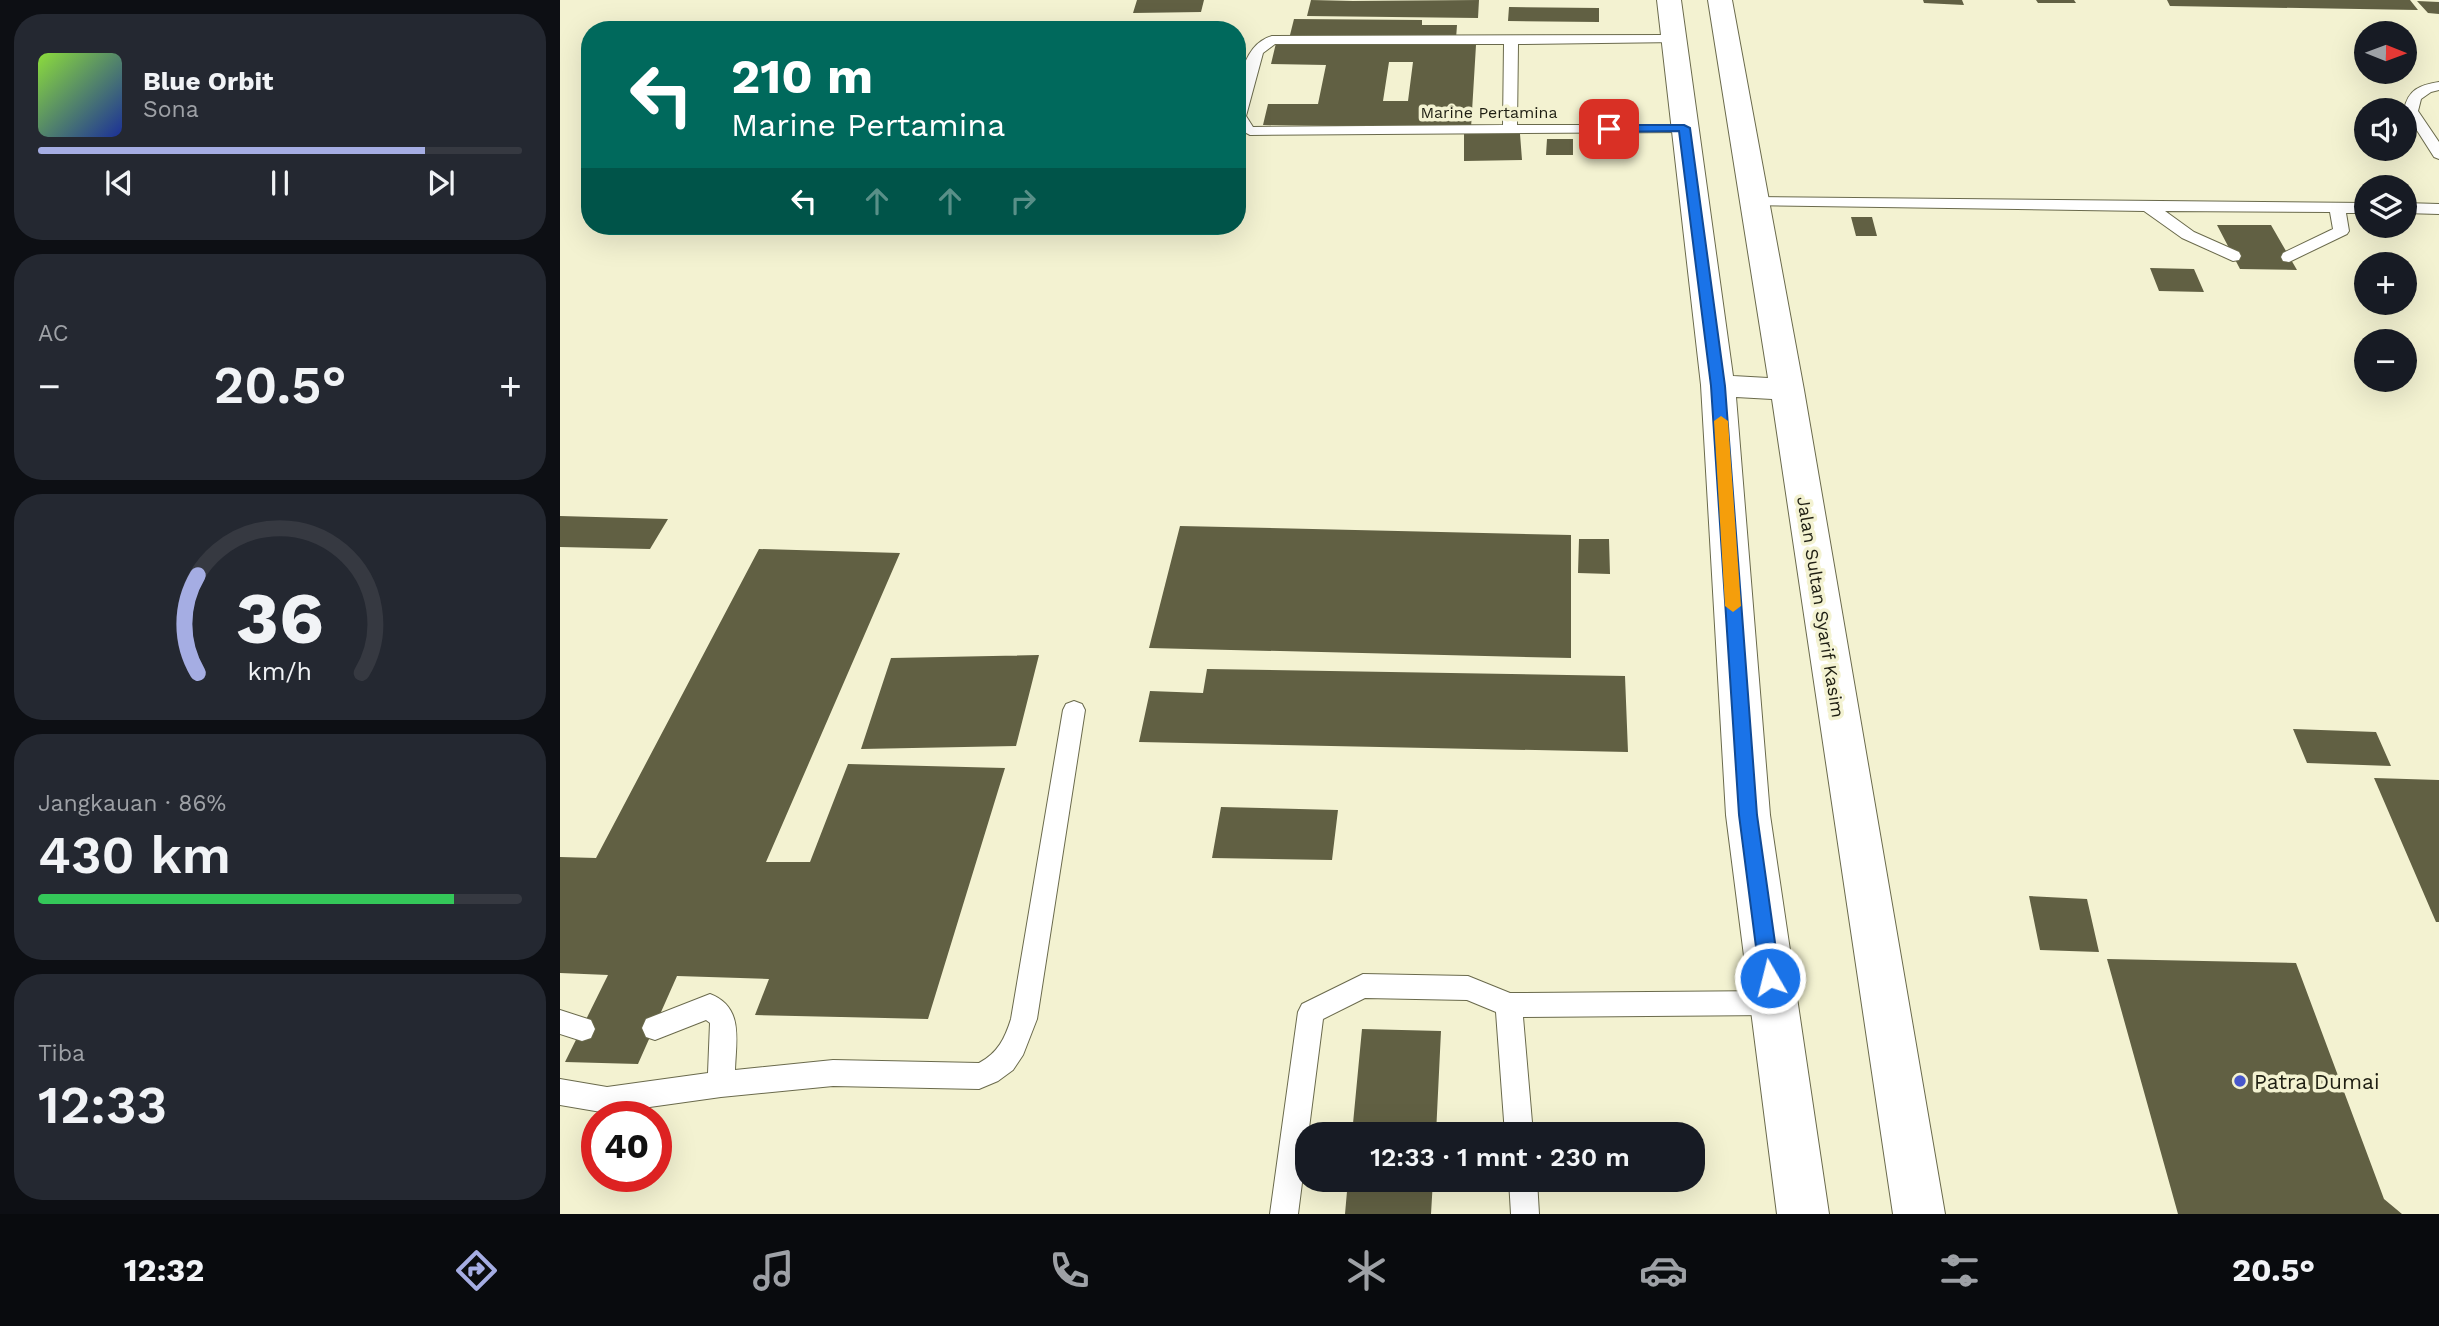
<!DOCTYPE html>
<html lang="id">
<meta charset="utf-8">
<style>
body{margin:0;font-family:"Work Sans",sans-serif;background:#242831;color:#f1f3f6;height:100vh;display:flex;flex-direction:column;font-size:26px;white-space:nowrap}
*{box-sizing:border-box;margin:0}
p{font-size:23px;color:#9ea1a6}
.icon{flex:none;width:38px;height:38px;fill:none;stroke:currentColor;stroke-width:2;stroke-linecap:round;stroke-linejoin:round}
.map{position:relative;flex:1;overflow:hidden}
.panel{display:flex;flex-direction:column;gap:14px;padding:14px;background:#0d0f14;width:560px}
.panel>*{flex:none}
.banner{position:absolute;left:21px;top:21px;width:665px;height:214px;border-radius:28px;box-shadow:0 7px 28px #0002;background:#00695c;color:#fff;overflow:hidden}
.needle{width:46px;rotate:91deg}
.fabs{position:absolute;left:1794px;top:21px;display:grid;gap:14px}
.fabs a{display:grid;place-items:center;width:63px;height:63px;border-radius:50%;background:#171b24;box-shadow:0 7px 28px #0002;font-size:35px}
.speed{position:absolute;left:21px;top:1101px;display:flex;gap:14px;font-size:35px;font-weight:700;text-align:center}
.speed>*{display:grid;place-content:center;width:91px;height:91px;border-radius:50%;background:#171b24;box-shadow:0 7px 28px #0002;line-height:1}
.speed .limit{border:10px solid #d22;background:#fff;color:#111}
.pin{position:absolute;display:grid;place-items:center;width:60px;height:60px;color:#fff;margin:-30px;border-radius:14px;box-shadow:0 4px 10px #0006}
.me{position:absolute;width:77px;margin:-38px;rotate:352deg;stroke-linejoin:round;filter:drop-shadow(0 0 5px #0008)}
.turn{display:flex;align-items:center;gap:24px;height:147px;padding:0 35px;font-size:32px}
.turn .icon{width:91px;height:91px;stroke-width:2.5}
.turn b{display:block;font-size:49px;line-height:60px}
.lanes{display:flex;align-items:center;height:66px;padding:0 35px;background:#0003;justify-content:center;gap:35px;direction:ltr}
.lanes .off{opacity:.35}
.big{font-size:52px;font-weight:600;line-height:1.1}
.panel .card{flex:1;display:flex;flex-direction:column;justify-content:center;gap:10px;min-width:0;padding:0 24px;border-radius:28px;background:#242831}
.panel .dial{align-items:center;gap:0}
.dial svg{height:182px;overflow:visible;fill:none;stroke:#363941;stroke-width:7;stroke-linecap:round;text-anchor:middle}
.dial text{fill:#f1f3f6;stroke:none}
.song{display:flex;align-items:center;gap:21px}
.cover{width:84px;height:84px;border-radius:10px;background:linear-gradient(135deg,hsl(90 70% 55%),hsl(230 70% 35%))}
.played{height:7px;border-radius:4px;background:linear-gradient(90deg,#a5ade3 80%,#363941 80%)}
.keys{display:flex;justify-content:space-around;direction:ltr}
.heat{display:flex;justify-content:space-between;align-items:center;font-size:38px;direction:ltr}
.charge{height:10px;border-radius:5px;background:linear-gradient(90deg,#34c759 86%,#363941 0)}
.trip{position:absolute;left:735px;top:1122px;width:410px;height:70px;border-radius:28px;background:#171b24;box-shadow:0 7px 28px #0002;font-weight:600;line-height:70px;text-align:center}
.dock{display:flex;height:112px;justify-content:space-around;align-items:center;background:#090b0e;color:#9ea1a6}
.dock .icon{width:49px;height:49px}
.dock .on{color:#a5ade3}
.dock b{font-size:32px;color:#f1f3f6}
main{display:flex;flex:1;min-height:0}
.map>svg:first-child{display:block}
.building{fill:#616043;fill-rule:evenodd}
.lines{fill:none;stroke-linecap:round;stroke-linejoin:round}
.service-casing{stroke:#6a6a4c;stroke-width:2}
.tertiary-casing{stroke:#6a6a4c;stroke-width:2}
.service{fill:#fff;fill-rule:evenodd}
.tertiary{fill:#fff;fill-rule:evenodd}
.route{fill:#1a73e8;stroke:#114b97;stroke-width:2}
.slow{fill:#f59e0b}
.poi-dot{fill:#4857cc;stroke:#f3f2d1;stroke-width:2.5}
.labels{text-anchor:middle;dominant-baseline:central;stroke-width:7;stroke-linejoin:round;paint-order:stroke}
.far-street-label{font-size:16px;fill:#1f1f13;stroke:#f3f2d1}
.street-label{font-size:18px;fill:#1f1f13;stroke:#f3f2d1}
.near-poi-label{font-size:21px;fill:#1f1f13;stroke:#f3f2d1;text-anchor:start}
</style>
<main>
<section class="panel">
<div class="card">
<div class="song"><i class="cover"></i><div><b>Blue Orbit</b><p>Sona</p></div></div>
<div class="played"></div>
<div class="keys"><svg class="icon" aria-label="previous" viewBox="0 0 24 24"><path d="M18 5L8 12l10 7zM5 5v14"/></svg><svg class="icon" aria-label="pause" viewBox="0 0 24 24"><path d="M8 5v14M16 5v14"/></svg><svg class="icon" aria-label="next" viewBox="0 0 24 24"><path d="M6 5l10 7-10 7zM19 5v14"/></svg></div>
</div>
<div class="card"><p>AC</p>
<div class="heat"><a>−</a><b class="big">20.5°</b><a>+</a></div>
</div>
<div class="card dial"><svg viewBox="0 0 100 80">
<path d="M14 69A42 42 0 1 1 86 69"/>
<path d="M14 69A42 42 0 0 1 14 26" stroke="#a5ade3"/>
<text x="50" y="56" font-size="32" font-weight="700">36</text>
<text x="50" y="72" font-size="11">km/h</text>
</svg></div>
<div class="card"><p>Jangkauan · 86%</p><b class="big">430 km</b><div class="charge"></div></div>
<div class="card"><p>Tiba</p><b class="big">12:33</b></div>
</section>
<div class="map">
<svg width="1879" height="1214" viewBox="0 0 1879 1214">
<rect width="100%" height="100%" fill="#f3f2d1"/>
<path class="building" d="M577,0H644L641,12L573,13Z
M751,0L793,1L919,0L918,18L747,16Z
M1363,0H1402L1404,5L1364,3Z
M1476,0H1514L1516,3H1478Z
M1607,0H1850L1858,10L1610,6Z
M1857,1L1879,2V14L1868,13Z
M949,7L1039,8V22L948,21Z
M734,19L862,20V25H897L896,39L730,35Z
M716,43L916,45L911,128L703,125L708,104H758L766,65L711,64ZM829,62H853L848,101H823Z
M904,134H960L962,160L904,161Z
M987,139H1013V155H986Z
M1291,217H1312L1317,236H1296Z
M1657,225H1711L1737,270L1680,269Z
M1590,268L1634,269L1644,292L1599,291Z
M0,516L108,519L90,549L0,547Z
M620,526L1011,535V658L589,648Z
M1019,539H1049L1050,574L1018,573Z
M199,549L340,553L206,862H250L288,764L445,768L368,1019L195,1015L209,979L117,976L78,1064L5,1062L48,975L0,973V857L36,858Z
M479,655L456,746L301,749L331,658Z
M647,669L1065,676L1068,752L579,742L590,691L643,693Z
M1733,729L1816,732L1831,766L1747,763Z
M1814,778L1879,780V922H1876Z
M661,807L778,810L772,860L652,858Z
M1469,896L1527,899L1539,952L1480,950Z
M1547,959L1736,963L1824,1199L1842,1214H1618Z
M802,1029L881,1031L876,1134H792Z
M788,1180H873L871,1214H785Z"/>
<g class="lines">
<g class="service-casing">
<path id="service" d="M1114,35L1121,39L1119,42L958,44L957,125H1129L1131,128L1129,131L1124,132L690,135L677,128C677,99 677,46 712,36ZM715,44H944L943,125L693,127L686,116L703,53Z
M1879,82V90L1871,92L1861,99L1858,111L1879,142V159L1874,157L1844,110C1848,90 1859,85 1879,82Z
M1193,197L1806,203V213H1786L1789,231L1787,234L1729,262L1723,261L1721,257L1723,253L1773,229L1770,212L1605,211L1634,232L1679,252L1681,256L1679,260L1673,261L1622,238L1584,211L1187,205L1185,202Z
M1844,203L1879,204V214L1844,213Z
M514,701L522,704L525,710L477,1019L463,1055L453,1070L438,1081L419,1089L273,1086L161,1097L47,1113L0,1105V1079L47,1087L148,1073L150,1023L146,1020L95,1040L86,1037L82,1028L86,1019L150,994C184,1007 176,1040 175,1070L273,1060L419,1063C438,1053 445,1038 451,1019L503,710L506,704Z
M803,974L908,976L950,993L1213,991L1222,995L1226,1003L1222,1011L1213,1015L963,1017L973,1134H945L936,1012L907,1000L805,998L763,1019L738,1214H710L738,1012L742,1004Z
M0,1010L31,1020L35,1029L31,1038L22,1041L0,1034Z
M949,1180H977L979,1214H951Z"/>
</g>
<g class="tertiary-casing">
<path id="tertiary" d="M1097,0H1121L1173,376L1208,378L1148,0H1172L1244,390L1385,1214H1333L1212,399L1176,397L1210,815L1269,1214H1217L1166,815L1141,385Z"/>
</g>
<use href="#service" class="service"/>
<use href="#tertiary" class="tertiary"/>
</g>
<path class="route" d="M1124,125L1130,128L1165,386L1197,815L1220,978L1217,984L1210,987L1203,984L1200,978L1179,815L1151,386L1119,131L1049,132L1044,129L1049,125Z"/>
<path class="slow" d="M1161,416L1168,421L1181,606L1173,612L1165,606L1154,421Z"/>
<circle class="poi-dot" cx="1680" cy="1081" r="7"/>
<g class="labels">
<g class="far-street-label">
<text x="929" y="112">Marine Pertamina</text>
</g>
<g class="street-label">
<text transform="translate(1261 607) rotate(81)">Jalan Sultan Syarif Kasim</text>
</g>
<g class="near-poi-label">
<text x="1694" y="1081">Patra Dumai</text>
</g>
</g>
</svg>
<div class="fabs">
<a><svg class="needle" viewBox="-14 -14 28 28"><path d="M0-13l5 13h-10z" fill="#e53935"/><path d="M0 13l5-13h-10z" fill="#9ea1a6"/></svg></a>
<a><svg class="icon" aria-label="sound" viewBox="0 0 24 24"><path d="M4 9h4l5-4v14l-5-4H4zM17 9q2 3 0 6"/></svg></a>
<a><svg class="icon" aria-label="layers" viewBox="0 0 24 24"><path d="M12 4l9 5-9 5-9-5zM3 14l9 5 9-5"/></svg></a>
<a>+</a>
<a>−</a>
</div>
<div class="speed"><div class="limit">40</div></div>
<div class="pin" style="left:1049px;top:129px;background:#d93025"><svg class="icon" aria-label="arrive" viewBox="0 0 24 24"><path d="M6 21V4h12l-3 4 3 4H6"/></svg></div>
<svg class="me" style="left:1210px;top:978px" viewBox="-20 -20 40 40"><circle r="17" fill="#1a73e8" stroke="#fff" stroke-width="3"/><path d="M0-11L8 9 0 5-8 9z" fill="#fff"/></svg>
<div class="trip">12:33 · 1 mnt · 230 m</div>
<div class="banner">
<div class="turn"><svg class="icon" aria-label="left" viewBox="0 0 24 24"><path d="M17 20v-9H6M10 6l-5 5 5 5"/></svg><div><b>210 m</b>Marine Pertamina</div></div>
<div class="lanes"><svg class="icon" aria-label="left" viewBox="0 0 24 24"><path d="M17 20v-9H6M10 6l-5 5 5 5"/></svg><svg class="icon off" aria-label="ahead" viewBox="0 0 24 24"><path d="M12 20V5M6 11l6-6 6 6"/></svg><svg class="icon off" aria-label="ahead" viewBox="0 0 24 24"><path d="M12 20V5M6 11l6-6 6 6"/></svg><svg class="icon off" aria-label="right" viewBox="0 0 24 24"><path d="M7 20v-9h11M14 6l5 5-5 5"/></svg></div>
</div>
</div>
</main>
<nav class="dock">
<b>12:32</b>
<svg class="icon on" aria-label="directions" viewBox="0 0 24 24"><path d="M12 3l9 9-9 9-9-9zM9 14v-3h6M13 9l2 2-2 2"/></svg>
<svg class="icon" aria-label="music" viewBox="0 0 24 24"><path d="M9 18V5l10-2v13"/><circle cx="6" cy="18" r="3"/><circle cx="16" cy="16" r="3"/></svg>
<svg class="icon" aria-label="phone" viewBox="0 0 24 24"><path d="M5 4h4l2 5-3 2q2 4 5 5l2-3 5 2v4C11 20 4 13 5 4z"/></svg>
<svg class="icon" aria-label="climate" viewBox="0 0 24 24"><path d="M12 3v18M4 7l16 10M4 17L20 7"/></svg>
<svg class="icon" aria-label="car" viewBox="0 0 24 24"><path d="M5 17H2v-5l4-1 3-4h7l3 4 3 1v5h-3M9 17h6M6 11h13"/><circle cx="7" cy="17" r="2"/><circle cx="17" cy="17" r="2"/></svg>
<svg class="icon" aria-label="filters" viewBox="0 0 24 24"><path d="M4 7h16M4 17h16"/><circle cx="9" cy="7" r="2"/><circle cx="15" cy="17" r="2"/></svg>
<b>20.5°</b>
</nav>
